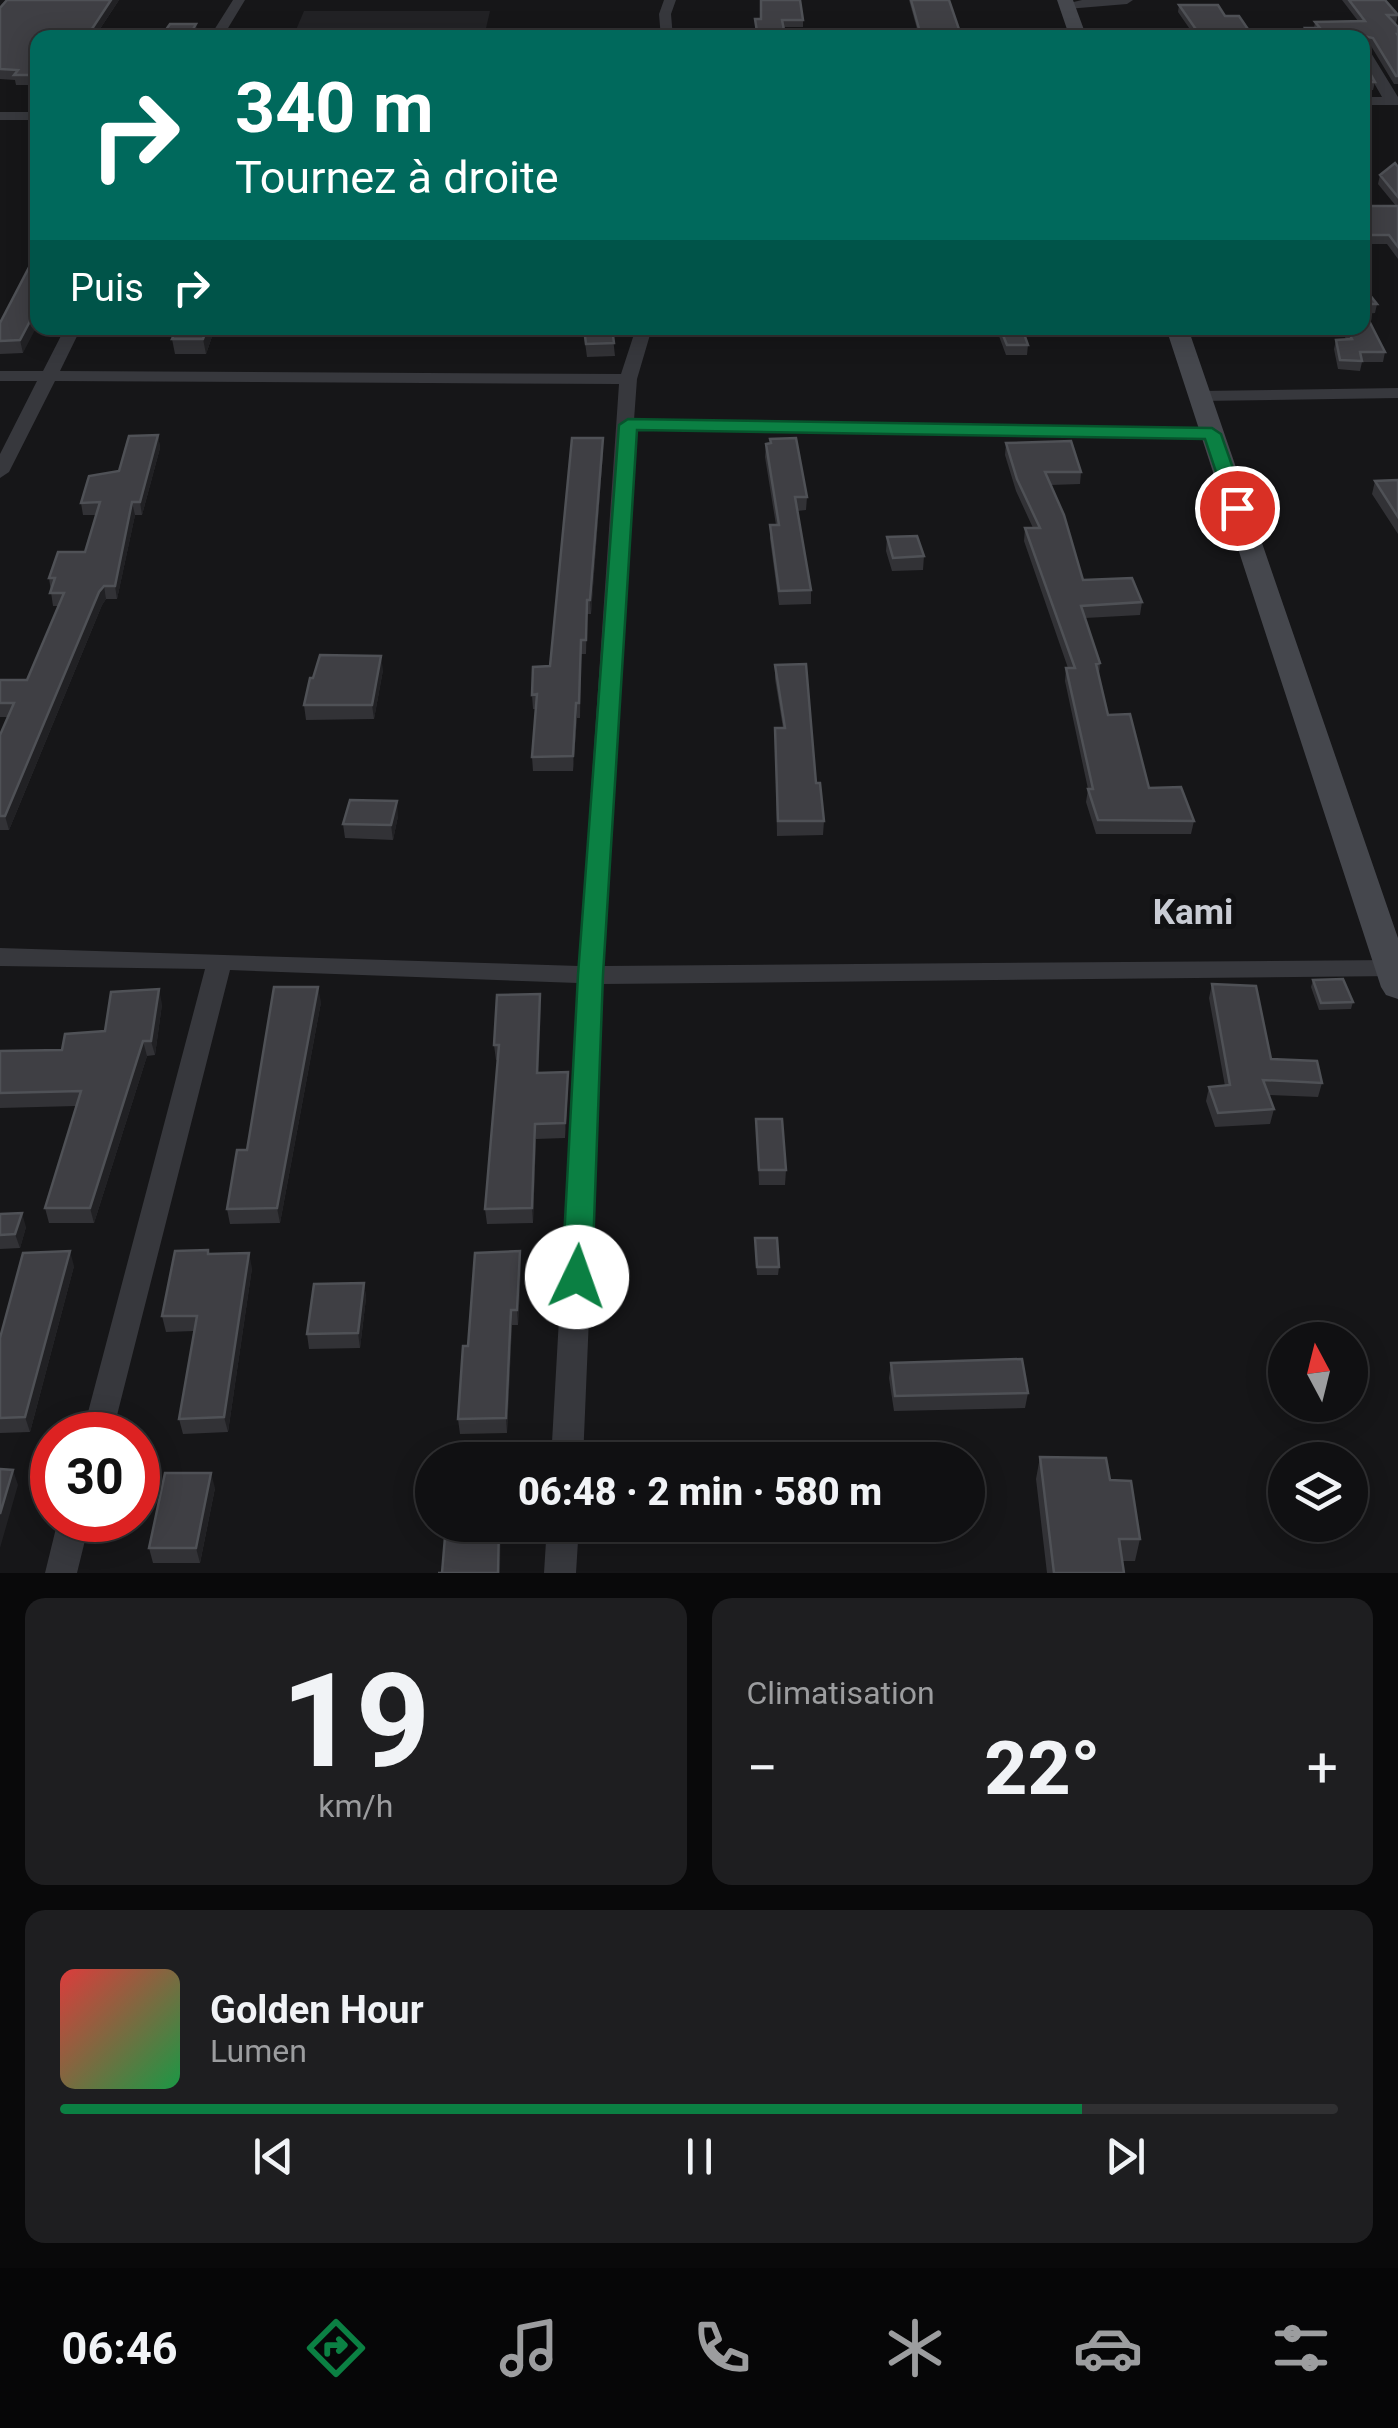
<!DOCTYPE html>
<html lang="fr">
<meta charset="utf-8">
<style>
body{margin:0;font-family:Roboto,sans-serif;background:#1e1e20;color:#f1f3f6;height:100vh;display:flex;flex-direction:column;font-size:38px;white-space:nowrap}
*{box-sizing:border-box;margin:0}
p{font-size:32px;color:#9c9d9f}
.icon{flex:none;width:55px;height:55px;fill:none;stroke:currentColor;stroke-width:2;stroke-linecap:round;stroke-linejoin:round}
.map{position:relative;height:1573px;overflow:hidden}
.drawer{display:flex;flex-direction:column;gap:25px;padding:25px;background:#09090a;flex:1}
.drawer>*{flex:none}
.guide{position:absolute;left:30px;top:30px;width:1340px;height:305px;border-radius:20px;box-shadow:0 5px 25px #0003,0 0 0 2px #303032;background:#00695c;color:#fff;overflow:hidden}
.needle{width:65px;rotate:353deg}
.controls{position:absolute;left:1268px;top:1322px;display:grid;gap:20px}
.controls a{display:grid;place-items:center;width:100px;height:100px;border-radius:50%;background:#101012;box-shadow:0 5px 25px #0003,0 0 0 2px #303032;font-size:50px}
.speed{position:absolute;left:30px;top:1412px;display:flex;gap:20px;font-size:50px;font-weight:700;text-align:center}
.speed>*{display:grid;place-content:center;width:130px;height:130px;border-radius:50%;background:#101012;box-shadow:0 5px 25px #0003,0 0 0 2px #303032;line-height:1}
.speed .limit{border:15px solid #d22;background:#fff;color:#111}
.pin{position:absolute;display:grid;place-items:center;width:85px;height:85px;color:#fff;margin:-42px;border:5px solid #fff;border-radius:50%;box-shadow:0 2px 10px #0007}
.me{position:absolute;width:110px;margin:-55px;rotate:3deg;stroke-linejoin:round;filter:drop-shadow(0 0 8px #0008)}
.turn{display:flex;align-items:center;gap:35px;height:210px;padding:0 40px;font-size:45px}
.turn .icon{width:130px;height:130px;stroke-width:2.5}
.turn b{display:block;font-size:70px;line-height:85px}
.then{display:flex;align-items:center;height:95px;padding:0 40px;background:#0003;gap:20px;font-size:38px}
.big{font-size:75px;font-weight:800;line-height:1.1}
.drawer .card{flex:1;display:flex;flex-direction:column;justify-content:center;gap:15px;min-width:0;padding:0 35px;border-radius:20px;background:#1e1e20}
.drawer .dial{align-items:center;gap:0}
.dial b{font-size:130px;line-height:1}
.song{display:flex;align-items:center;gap:30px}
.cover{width:120px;height:120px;border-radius:15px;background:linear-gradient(135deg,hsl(0 70% 55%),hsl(140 70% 35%))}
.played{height:10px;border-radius:5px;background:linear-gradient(90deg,#0b8043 80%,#303032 80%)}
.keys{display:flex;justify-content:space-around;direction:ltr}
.heat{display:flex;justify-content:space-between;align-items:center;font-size:55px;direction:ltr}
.drawer .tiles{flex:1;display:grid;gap:25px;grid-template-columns:1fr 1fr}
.card:last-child{grid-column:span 2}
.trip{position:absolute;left:415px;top:1442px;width:570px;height:100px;border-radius:50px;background:#101012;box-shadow:0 5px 25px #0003,0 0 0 2px #303032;font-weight:800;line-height:100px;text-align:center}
.tab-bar{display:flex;height:160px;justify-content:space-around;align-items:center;background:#060607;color:#9c9d9f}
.tab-bar .icon{width:70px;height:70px}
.tab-bar .active{color:#0b8043}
.tab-bar b{font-size:45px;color:#f1f3f6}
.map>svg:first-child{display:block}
.built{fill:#222225}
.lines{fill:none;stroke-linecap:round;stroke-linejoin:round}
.street{fill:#37383d;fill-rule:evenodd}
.secondary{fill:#45474d;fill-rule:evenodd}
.wall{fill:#323236}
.shaded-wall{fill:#212124}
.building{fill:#3f3f44;stroke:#4f5156;stroke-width:2.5}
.route{fill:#0b8043;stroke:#07532c;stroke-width:2.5}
.labels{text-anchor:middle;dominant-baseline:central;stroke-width:10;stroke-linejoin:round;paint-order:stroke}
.quarter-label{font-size:35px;font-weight:bold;fill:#c9ccd4;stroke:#111113}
</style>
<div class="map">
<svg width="1398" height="1573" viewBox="0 0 1398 1573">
<rect width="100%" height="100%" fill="#161618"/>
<path class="built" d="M304,11H490L484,37H293Z"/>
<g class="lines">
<path class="street" d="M233,0H245L222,38H209Z
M664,0H676L671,14L673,38H661L659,14Z
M1082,0H1133L1127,4L1067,9L1061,5Z
M1362,47L1368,48L1398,97V105H1362V97H1382L1362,62Z
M0,112H38V120H0Z
M65,328H81L60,371L621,374L636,328H652L637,379L634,420L1218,429L1221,433L1212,438L634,430L604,966L1392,960L1398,962V976L603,984L583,1460H551L578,983L230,970L112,1435H82L205,969L0,966V948L579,966L619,384L55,381L9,472L0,478V454L37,381H0V371H43Z
M1398,388V398L1200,401L1191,396L1200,391Z
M58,1520H90L77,1573H45Z
M547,1525H579L576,1573H544Z"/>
<path class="secondary" d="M1057,0H1073L1087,38H1070Z
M1166,328H1188L1398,938V999L1386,995L1381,987Z"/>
</g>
<path class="wall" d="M119,0L94,38H38V85H16L15,80L0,79V8Z
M909,0H949L962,38L919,36Z
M1342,0H1385L1398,15L1396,23H1394L1398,27V84H1394L1371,46L1363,43L1362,38H1305V28H1314L1315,22L1358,21Z
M1179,5L1225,16L1254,38H1196L1178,12Z
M755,19L803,20V27H783V37L757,38Z
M1362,59L1375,82L1373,90H1362Z
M1398,167V259L1387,244H1362V206H1396L1378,184L1380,175Z
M38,250L23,353L0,354V323Z
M1362,285L1377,304L1375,313L1366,314L1385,352L1383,362H1362L1360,371L1338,369L1334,349L1336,340L1346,339L1340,328H1362Z
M215,328L206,354H175L172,339Z
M583,328H612L615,356L587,357Z
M996,328H1022L1028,345L1027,355H1006Z
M158,435L160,448L142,515H135L117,599H106L102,605L9,830H0V735L8,717H0V680H27L58,606H53L49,578L85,552L96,515H83L81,503Z
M1006,443L1081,472L1080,484L1051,485L1083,580L1142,602L1140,615L1085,618L1100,663L1099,675L1108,715L1149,788L1194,821L1191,834H1096L1086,802L1088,789L1065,681L1066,668H1068L1024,541L1025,528H1033L1016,491L1005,455Z
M766,444L807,497L806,510L797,511L811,590V604L779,605L770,539V525H776L765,457Z
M603,452L591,614H587L586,654H581L580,718H577L573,771H533L532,757L536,709H533L532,695L550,666Z
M1398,480V534L1372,494L1375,481Z
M887,537L924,556L923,570L892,571L886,551Z
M775,665L816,783L824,821L823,835L777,836L775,728H783L775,679Z
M383,670L374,719L306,720L304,705Z
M398,816L393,840L345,838L343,824Z
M1313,980L1353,1002L1351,1009L1319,1010L1311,987Z
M1212,984L1271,1059L1322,1083L1318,1097L1268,1095L1274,1109L1270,1124L1215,1127L1206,1101L1209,1087L1225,1086L1209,998Z
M540,994L538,1073L568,1072V1087L565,1138L536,1139L533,1223L487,1224L485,1209L498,1060H496L494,1045Z
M321,1002L280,1223L230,1224L227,1209L247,1150Z
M162,1004L155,1055L147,1056L94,1223H49L45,1208L76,1106L0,1108V1051L62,1050Z
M756,1119L786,1170L785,1185H759Z
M0,1214L26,1227L20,1248L0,1249Z
M755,1246L779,1267L778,1275H757Z
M208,1250L209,1254L252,1268L228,1432L183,1434L179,1419L194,1331L166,1332L162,1316Z
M74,1266L30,1432L0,1433V1338Z
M521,1267L518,1325H512L507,1433L460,1434L458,1419L468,1346Z
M364,1283L366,1298L360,1348L309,1349L307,1334Z
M891,1363L1028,1393L1025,1408L894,1411L889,1378Z
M1040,1457L1110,1480L1140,1539L1135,1561H1122L1124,1573H1047L1036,1479Z
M215,1488L200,1563H153L149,1548Z"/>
<path class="shaded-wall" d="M111,0H119L94,38H86Z
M196,24L198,34L195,38H188Z
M38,306V324L23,353L20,340Z
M207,328H215L206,354L203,339Z
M158,435L160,448L142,515L140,502Z
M603,438V452L591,614L590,600Z
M132,502L135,515L117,599L115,586Z
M104,586L106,599L102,605L9,830L5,816L99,592Z
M381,656L383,670L374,719L372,705Z
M576,703L577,718L573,771V756Z
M397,801L398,816L393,840L391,825Z
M318,987L321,1002L280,1223L277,1208Z
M159,989L162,1004L155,1055L151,1041Z
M540,994L541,1009L538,1088L537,1073Z
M143,1041L147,1056L94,1223L90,1208Z
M568,1072V1087L565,1138V1123Z
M535,1124L536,1139L533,1223L532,1208Z
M22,1213L26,1227L20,1248L15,1234Z
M70,1251L74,1266L30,1432L25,1417Z
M520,1251L521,1267L518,1325L517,1310Z
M249,1253L252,1268L228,1432L224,1417Z
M364,1283L366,1298L360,1348L358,1333Z
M511,1310L512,1325L507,1433L506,1418Z
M13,1470L18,1485L0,1548V1514Z
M211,1473L215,1488L200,1563L196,1548Z
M499,1525H501L500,1573H498Z"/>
<path class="building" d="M7,0H111L86,38H38V75H14L18,70L0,69V8Z
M761,0H800L803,20H782L784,30H780L781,38H758L755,19H761Z
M911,0H949L962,38H880L921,36Z
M1349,0H1385L1398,15H1387L1398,27V34H1397L1398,36V76H1396L1373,38L1364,36L1362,38H1310L1305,28H1320L1315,22L1365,21Z
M1179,5H1218L1225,16H1239L1254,38H1202Z
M170,24H196L188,38H160Z
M1362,59L1375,82H1362Z
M1395,163L1398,167V197L1380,175Z
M1362,206H1398V247L1389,235H1362Z
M38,250V306L20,340L0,341V323Z
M1362,285L1377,304H1362Z
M1362,307L1385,352H1360L1362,361L1340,360L1336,340L1352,339L1346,328H1362Z
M177,328H207L203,339H172Z
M584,328H612L614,343L586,344Z
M1000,328H1022L1028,345H1007Z
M158,435L140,502H132L115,586H104L99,592L5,816H0V735L14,703H0V680H27L64,593H50L55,578H49L58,552H85L100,502L81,503L89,476L119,471L129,436Z
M572,438H603L590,600H587L586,640H581L579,703H576L573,756L532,757L537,694L532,695L533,667L550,666Z
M796,438L807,497H795L811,590L779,591L770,525H779L766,444L771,443L770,439Z
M1071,441L1081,472H1045L1064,515L1083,580L1132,578L1142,602L1081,606L1100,663L1096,664L1108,715L1130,714L1149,788L1181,787L1194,821L1098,820L1088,789H1093L1066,668H1075L1025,528H1040L1017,479L1006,443Z
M1398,480V517L1375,481Z
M917,536L924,556L893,558L887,537Z
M320,655L381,656L372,705H304L310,678H313Z
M806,664L816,783H820L824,821H778L775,728H785L775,665Z
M350,800L397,801L391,825L343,824Z
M1343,979L1353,1002L1321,1003L1313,980Z
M1212,984L1256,986L1271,1059L1317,1061L1322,1083L1263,1080L1274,1109L1218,1113L1209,1087L1230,1085Z
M274,987H318L277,1208L227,1209L237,1150H247Z
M159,989L151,1041H143L90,1208H45L81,1091L0,1093V1051L62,1050L65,1034L105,1031L111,992Z
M540,994L537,1073L568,1072L565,1123L535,1124L532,1208L485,1209L499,1045H494L497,995Z
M756,1119H782L786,1170H759Z
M22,1213L15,1234L0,1235V1214Z
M755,1238H777L779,1267H757Z
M208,1250V1254L249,1253L224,1417L179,1419L197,1316H162L175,1251Z
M70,1251L25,1417L0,1418V1338L23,1253Z
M520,1251L517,1310H511L506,1418L458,1419L463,1346H468L475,1253Z
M364,1283L358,1333L307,1334L314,1284Z
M1022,1359L1028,1393L895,1396L891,1363Z
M1040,1457L1106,1458L1110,1480L1131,1481L1140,1539H1119L1124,1573H1054Z
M0,1469L13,1470L0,1514Z
M165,1473H211L196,1548H149Z
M446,1525H499L498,1573H438H442Z"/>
<path class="route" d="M628,419L1212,428L1221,434L1247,508L1237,513L1228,508L1205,439L637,430L603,975L592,1277L587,1286L577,1289L567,1286L562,1277L578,975L619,425Z"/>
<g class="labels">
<g class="quarter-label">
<text x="1193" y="912">Kami</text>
</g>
</g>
</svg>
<div class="controls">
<a><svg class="needle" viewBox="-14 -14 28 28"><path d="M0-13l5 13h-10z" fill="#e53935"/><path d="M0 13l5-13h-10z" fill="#9c9d9f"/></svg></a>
<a><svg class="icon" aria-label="layers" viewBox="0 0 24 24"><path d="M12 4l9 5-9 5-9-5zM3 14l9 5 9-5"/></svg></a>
</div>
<div class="speed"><div class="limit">30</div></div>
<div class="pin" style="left:1237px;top:508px;background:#d93025"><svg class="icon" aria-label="arrive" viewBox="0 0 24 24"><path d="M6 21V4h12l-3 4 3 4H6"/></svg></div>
<svg class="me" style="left:577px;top:1277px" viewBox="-20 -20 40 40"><circle r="19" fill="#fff"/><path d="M0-13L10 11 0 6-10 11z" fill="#0b8043"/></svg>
<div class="trip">06:48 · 2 min · 580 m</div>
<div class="guide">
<div class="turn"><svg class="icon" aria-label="right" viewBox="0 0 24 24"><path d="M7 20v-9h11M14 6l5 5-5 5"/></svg><div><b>340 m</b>Tournez à droite</div></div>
<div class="then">Puis<svg class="icon" aria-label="right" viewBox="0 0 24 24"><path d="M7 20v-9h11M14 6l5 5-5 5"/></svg></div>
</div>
</div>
<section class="drawer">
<div class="tiles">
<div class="card dial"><b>19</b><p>km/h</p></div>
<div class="card"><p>Climatisation</p>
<div class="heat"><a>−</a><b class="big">22°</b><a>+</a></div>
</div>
<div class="card">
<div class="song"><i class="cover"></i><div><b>Golden Hour</b><p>Lumen</p></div></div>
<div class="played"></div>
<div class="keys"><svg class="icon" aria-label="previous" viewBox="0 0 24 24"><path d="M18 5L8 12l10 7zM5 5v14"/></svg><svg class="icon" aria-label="pause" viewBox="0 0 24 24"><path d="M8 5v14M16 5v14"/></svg><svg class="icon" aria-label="next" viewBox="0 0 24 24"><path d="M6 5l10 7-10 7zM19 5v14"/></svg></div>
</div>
</div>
</section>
<nav class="tab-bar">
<b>06:46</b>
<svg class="icon active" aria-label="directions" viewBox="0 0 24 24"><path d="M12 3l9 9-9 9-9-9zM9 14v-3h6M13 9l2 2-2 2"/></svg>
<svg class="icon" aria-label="music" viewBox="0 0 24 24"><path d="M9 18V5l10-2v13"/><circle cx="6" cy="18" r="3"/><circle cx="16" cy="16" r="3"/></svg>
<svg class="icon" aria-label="phone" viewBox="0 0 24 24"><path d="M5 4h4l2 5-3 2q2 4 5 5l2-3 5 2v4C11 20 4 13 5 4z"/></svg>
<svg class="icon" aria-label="climate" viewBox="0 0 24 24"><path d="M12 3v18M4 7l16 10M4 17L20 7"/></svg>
<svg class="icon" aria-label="car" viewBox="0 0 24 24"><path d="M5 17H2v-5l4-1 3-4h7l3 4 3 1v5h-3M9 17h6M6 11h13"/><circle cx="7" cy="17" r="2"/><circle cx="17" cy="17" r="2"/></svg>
<svg class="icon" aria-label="filters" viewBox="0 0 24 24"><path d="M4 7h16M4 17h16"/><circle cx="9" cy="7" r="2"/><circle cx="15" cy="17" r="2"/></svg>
</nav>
